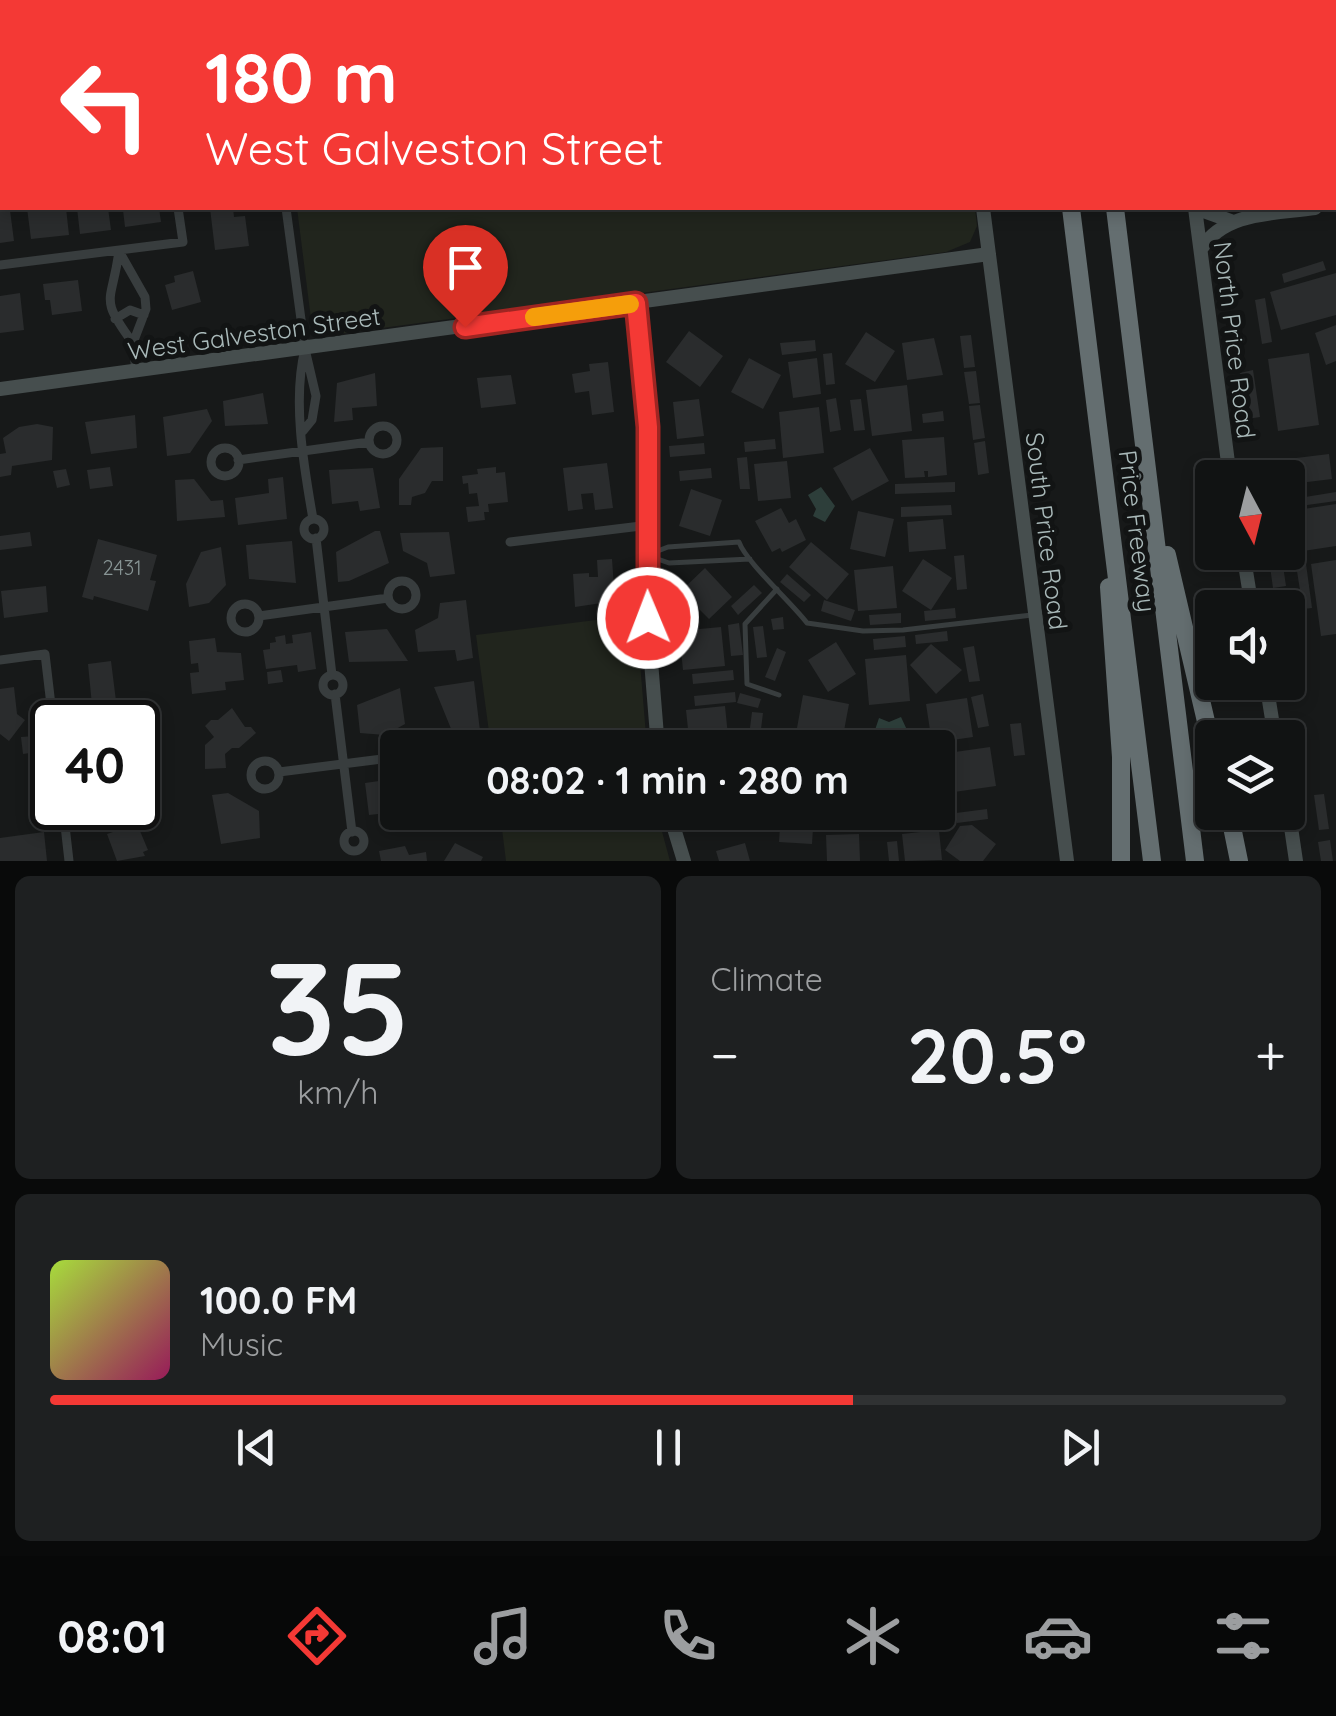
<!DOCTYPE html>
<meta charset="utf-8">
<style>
body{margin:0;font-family:Quicksand,sans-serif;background:#1e2021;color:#f1f3f6;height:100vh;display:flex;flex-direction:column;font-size:38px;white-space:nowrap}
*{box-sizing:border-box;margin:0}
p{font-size:32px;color:#9c9ea0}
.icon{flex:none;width:55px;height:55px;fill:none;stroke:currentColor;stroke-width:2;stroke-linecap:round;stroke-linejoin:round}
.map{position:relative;height:861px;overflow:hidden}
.sheet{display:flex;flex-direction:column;gap:15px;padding:15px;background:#090a0a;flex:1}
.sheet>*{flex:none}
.top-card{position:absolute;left:0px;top:0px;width:1338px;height:210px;box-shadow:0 5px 15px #0003,0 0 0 2px #303233;background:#f43935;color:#fff;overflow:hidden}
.needle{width:65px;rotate:173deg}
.fabs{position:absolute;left:1195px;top:460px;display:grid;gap:20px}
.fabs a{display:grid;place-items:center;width:110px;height:110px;border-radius:10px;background:#111313;box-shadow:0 5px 15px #0003,0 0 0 2px #303233;font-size:50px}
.speed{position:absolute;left:30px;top:700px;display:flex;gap:20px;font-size:50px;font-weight:700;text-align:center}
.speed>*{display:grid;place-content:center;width:130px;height:130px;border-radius:50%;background:#111313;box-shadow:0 5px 15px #0003,0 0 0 2px #303233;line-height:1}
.speed .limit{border:5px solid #111;border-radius:15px;background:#fff;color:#111}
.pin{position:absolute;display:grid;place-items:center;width:85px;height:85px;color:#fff;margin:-102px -42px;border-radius:50% 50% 50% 0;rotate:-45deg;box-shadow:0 0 10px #0007}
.pin .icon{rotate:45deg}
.me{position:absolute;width:110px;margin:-55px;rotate:359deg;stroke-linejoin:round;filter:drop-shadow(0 0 8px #0008)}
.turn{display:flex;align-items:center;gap:35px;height:210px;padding:0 40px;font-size:45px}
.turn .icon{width:130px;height:130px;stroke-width:2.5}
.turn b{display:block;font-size:70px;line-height:85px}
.big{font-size:75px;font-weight:700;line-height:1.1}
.sheet .tile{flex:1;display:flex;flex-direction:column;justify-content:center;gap:15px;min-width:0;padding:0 35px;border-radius:15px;background:#1e2021}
.sheet .dial{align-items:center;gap:0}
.dial b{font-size:130px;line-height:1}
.song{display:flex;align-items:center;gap:30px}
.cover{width:120px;height:120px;border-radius:15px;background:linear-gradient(135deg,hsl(80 70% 55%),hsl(330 70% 35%))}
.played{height:10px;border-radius:5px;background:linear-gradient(90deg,#f43935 65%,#303233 65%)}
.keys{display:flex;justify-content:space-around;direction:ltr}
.heat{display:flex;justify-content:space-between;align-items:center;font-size:55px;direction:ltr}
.sheet .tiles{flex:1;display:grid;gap:15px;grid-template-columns:1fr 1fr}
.tile:last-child{grid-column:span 2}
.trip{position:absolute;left:380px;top:730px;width:575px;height:100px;border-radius:10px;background:#111313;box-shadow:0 5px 15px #0003,0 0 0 2px #303233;font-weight:700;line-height:100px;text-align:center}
.tabs{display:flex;height:160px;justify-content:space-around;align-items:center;background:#070808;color:#9c9ea0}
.tabs .icon{width:70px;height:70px}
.tabs .on{color:#f43935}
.tabs b{font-size:45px;color:#f1f3f6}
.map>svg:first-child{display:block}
.green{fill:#21251d}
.water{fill:#2d3e3a}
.building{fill:#2a2c2d}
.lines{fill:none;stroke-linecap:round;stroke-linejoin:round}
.lane{stroke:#383d3e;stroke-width:5}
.street{stroke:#383d3e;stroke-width:9}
.secondary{stroke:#464e4e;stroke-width:14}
.highway{stroke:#646e70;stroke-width:18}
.route-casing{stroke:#9f2522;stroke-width:25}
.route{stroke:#f43935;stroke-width:18}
.slow{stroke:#f59e0b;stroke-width:18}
.labels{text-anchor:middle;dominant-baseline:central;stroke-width:10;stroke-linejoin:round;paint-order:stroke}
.number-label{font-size:20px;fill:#889595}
.street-label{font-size:25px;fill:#a9b9b9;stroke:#121414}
</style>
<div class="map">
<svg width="1336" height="861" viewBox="0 0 1336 861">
<rect width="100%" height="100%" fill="#171919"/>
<path class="green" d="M270,0H948V2H270Z
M297,208H975L977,226L970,242L946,252L323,336L312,327Z
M636,615L647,747H491L476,635Z
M500,813H657L670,861H506Z"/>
<path class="water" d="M821,487L835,506L825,522L813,516L816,509L808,495Z
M901,717L907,730L889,738L874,733L879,718L889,722Z"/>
<path class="building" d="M27,208H66L69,235L31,239Z
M77,208H108L111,230L80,234Z
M128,208H159L161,222L125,227L123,210Z
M210,208H233L234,217L245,216L249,246L215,250Z
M10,210L14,241L0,243V212Z
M1323,261L1326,270L1284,283L1282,274Z
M193,271L201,302L172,310L165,285L175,282L174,276Z
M1336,273V315L1281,330L1270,292Z
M78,280L82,311L52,315L50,300H45L43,284Z
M20,293L24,330L0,333V296Z
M1265,298L1272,342L1262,344L1255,300Z
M1336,325V361L1326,365L1315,333Z
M689,331L723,356L700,387L666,362Z
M866,332L895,351L875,382L845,364Z
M971,335L975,367L964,368L960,336Z
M934,338L943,375L907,380L902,343Z
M815,340L816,351L782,355L780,343Z
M832,353L835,384L826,385L823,354Z
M1309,353L1319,425L1278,431L1268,359Z
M749,358L781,375L763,409L731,392Z
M817,358L821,394L793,398L788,362Z
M608,362L614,412L592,415L589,391L575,393L572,374L590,371L589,364Z
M1253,370L1260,417L1247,419L1240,373Z
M976,371L980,403L969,404L964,372Z
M375,373L377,406L352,408L353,420L334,422L337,383Z
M511,375L516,404L481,408L477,378Z
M907,385L912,431L872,436L866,390Z
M263,393L268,424L225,426L223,401Z
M836,398L841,430L830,432L826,400Z
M699,399L704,436L677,439L673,402Z
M861,399L865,430L854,431L850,400Z
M980,405L985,438L973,440L969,406Z
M819,407L824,453L783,458L779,412Z
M207,409L212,421L190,453L167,456L163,417Z
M943,411L944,421L923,423L922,414Z
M135,415L137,448L91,454L85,422Z
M37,424L53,427L52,460L12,466L11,475L0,477V454L6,453L3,438L19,427Z
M944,437L947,475L928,477V471H924L925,477L905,478L902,440Z
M775,439L776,449L745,452L744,442Z
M985,441L989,473L978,475L974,443Z
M704,443L705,454L670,457L669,446Z
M443,447V481H432L425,493L412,497L411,505H399V479L421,448Z
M870,448L889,481L852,501L833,468Z
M1329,454L1332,479L1291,484L1288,459Z
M747,457L750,489H740L737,458Z
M787,461L791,498L758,501L754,464Z
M607,463L613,508L595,510L593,493L581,494L583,509L568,511L563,468Z
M110,467L113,486L90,489L87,470Z
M496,467V473L505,472L508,502L488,504L489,512H484L485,520L468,522L466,507L479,506L477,493L469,494L468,483L463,484L462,476L478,474L477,469Z
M373,468L380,508L360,511L358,501L332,504L329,470Z
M711,468L712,478L680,481L679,471Z
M66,469L70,485L57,488L53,471Z
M283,477L287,519L238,525L235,498L269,493L268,479Z
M194,479L211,501L223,500L225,517L177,521L175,480Z
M955,482V492L895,494V484Z
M691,489L722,500L710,536L679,526Z
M1336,492V501L1300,506L1299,498Z
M1336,504V546L1303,551L1297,510Z
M951,505L952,515L901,517V507Z
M781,508L789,523L796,519L806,540L782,552L780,548L772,552L755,521Z
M858,511L894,519L885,557L850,549Z
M943,519L946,549L909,552L907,522Z
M375,531H380L389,563L349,581L338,582L336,552Z
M30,532L32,546L0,550V536Z
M449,532L455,574L430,577L427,563L403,551L400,533Z
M98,539L157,555L150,580L156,581L148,611L94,596L93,600L82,597Z
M292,541L296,583L249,579L246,545Z
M811,542L849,574L827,600L789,567Z
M221,547L226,585L209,603L189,607L186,584L201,552Z
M1268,552H1281L1286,586L1273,588Z
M964,555L967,589L957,590L954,556Z
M612,559L615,601L575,607L573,574L589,573V577H598L597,560Z
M923,559L952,578L931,610L902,591Z
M1336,560V634L1321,636L1311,564Z
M1306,564L1312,608L1303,609L1296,565Z
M893,566L897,608L858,611L854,570Z
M705,568L732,597L709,619L681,591Z
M787,574L811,595L804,602L780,582Z
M754,585L762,593L738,615L731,606Z
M46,586L48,612L4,618L1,591Z
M466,600L473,658L457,661L455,650L418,652L415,630L438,618L440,603Z
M824,600L855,610L851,621L821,611Z
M955,608L956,618L925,621L924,611Z
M901,613V623L870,625L869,615Z
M783,617L784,629L773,630L771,619Z
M739,623L743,655L731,656L728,625Z
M763,626L767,657L757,658L753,627Z
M721,627L725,666L683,670L679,631Z
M387,629L408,661L349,662L345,632Z
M947,631L948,641L916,644L915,635Z
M311,632L316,669L298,672L297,665L266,669L263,650L270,649V643L276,642L275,637L285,635L286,644L293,643L292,635Z
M905,636L906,647L874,650L873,639Z
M215,638L217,652L241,653L244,680L225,682L226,690L192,694L190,673L199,672L198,663L191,664L189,641Z
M836,642L856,674L828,692L808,660Z
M931,644L962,670L936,694L910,665Z
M974,646L980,681L969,682L963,648Z
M777,648L786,652L775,681L765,677Z
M906,655L910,701L869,705L865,659Z
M111,661L116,701L92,705L88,664Z
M281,670L283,682L268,684L267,672Z
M733,670L734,680L693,684L692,674Z
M474,681L480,731L454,736L434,687Z
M14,687L17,714L25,720L9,741L0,734V689Z
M400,688L405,724L385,735L360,733L357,705Z
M735,692L736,702L695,706L694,696Z
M740,693L761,699L758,708L737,703Z
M983,694L989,726L978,728L971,697Z
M803,695L849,704L843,736L797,728Z
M967,698L973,737L932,743L926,704Z
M725,706L729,746L690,748L686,710Z
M232,708L245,727H251L256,733L239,748H232L225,754L226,768L205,769V745L214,737L205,726L211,720H218Z
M752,712L763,713L759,745L748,744Z
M1021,723L1025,755L1014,756L1010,724Z
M35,736L37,752L23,754L21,737Z
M990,747L996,786L954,792L948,753Z
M386,780L387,787L398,785V812L418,815L379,820L378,814L369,815L365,783Z
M228,793L259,811L260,838L221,844L212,795Z
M1324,794L1329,829L1319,830L1314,795Z
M987,809L988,819L957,823L956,813Z
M434,812H462L463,814L434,819Z
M781,812H814L812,844L779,842Z
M972,825L996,844L983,861H960L945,850L960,826Z
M131,826L135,832L140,831L148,850L143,852L145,856L117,861L107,834Z
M939,830L942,860L905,861L902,834Z
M44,832L47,861H0V838Z
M859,834L860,861H827L826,835Z
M1330,840L1333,861H1321L1318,842Z
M897,841L899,861H889L887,842Z
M455,843L483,857L481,861H444Z
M745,843L750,861H719L716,851Z
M405,846L409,855L426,852L427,861H381L379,851Z"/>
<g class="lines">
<path class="lane" d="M650,554L668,547L739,542C746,562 791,602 807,623L863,631L903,630L1032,615
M649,556L669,563L750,559
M777,589L745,624L747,684L779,695"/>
<path class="street" d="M151,0L152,2
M258,0V2
M0,99H2
M286,208L305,349L316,396L312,420L303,431
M0,265L183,242L178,208
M115,319L130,310L144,315
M133,343C98,296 112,304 119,251L145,297L146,309L133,343L136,372
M305,349C292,401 304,467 313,519
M369 440a14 14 0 1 1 28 0a14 14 0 1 1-28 0Z
M211 462a14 14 0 1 1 28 0a14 14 0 1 1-28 0Z
M238,460L369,442
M304 529a10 10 0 1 1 20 0a10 10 0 1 1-20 0Z
M316,538L332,675
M510,542L649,525
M388 595a14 14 0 1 1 28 0a14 14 0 1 1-28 0Z
M231 618a14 14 0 1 1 28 0a14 14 0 1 1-28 0Z
M259,616L388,598
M0,660L45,654L53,722
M323 685a10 10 0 1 1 20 0a10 10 0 1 1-20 0Z
M335,694L352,832
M411,748L417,741L426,739L437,748
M251 775a14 14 0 1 1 28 0a14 14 0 1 1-28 0Z
M279,772L398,757
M63,808L69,861
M344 841a10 10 0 1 1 20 0a10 10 0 1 1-20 0Z"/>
<path class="secondary" d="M956,0L957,2
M1169,0V2
M1328,0V2
M1335,60L1336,68
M1335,204H1336
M983,208L1067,861
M1195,208L1230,478
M1195,208L1231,221
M1201,249C1225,211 1274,214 1315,208
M636,303L647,427L648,624L658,748
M0,389L989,254
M1243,552L1252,608
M1266,682L1275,738
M1288,807L1296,861
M669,812L684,861"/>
<path class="highway" d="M1044,0V2
M1090,0V2
M1108,0V2
M1071,208L1152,861
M1115,208L1195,861
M1167,555L1212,747
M1109,587L1121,757V861
M1229,812L1239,861"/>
</g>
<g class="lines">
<g class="route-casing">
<path id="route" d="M465,327L636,303L648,427V618"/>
</g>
<use href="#route" class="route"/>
<path class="slow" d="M534,317L630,304"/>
</g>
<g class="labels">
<g class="number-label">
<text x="122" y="567">2431</text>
</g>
<g class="street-label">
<text transform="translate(254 333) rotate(-8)">West Galveston Street</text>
<text transform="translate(1235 340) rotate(83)">North Price Road</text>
<text transform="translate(1047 531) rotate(83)">South Price Road</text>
<text transform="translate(1138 531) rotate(83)">Price Freeway</text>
</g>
</g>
</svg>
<div class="fabs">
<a><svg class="needle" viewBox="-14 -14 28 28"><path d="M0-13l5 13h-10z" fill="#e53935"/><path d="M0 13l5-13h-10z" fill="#9c9ea0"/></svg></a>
<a><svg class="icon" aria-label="sound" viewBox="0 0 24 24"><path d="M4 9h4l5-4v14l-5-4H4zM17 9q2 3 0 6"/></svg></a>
<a><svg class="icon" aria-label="layers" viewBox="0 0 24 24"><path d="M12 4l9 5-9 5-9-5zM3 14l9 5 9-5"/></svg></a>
</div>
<div class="speed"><div class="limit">40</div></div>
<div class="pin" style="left:465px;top:327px;background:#d93025"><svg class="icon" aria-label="arrive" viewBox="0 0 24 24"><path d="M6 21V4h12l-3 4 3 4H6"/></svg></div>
<svg class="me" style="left:648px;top:618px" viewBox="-20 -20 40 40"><circle r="17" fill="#f43935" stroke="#fff" stroke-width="3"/><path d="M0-11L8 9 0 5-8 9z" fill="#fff"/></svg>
<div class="trip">08:02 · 1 min · 280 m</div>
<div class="top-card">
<div class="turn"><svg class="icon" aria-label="left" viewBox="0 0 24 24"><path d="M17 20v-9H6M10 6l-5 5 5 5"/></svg><div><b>180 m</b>West Galveston Street</div></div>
</div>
</div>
<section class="sheet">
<div class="tiles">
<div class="tile dial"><b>35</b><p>km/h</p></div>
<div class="tile"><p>Climate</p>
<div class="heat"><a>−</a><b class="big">20.5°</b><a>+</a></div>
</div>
<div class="tile">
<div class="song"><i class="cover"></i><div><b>100.0 FM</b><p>Music</p></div></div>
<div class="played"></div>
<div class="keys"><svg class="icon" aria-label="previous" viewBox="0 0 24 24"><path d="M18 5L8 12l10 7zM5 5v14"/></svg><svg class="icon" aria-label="pause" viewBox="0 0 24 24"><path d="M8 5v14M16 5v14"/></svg><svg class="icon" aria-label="next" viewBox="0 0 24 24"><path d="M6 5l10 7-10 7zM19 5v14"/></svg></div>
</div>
</div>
</section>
<nav class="tabs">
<b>08:01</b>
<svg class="icon on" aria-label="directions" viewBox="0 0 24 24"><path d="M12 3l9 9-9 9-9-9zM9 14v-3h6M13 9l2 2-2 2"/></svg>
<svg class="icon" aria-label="music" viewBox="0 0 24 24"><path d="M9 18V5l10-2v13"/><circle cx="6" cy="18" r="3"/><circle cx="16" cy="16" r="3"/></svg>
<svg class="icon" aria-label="phone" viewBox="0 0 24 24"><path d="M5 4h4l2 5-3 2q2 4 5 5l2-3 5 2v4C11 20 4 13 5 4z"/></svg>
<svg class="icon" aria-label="climate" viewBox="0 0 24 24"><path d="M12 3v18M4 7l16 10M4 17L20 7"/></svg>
<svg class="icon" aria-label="car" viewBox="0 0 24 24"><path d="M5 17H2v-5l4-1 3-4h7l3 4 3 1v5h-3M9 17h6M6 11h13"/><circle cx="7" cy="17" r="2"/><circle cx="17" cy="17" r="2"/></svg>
<svg class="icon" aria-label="filters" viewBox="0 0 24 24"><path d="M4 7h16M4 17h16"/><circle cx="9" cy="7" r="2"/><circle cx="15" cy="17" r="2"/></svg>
</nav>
